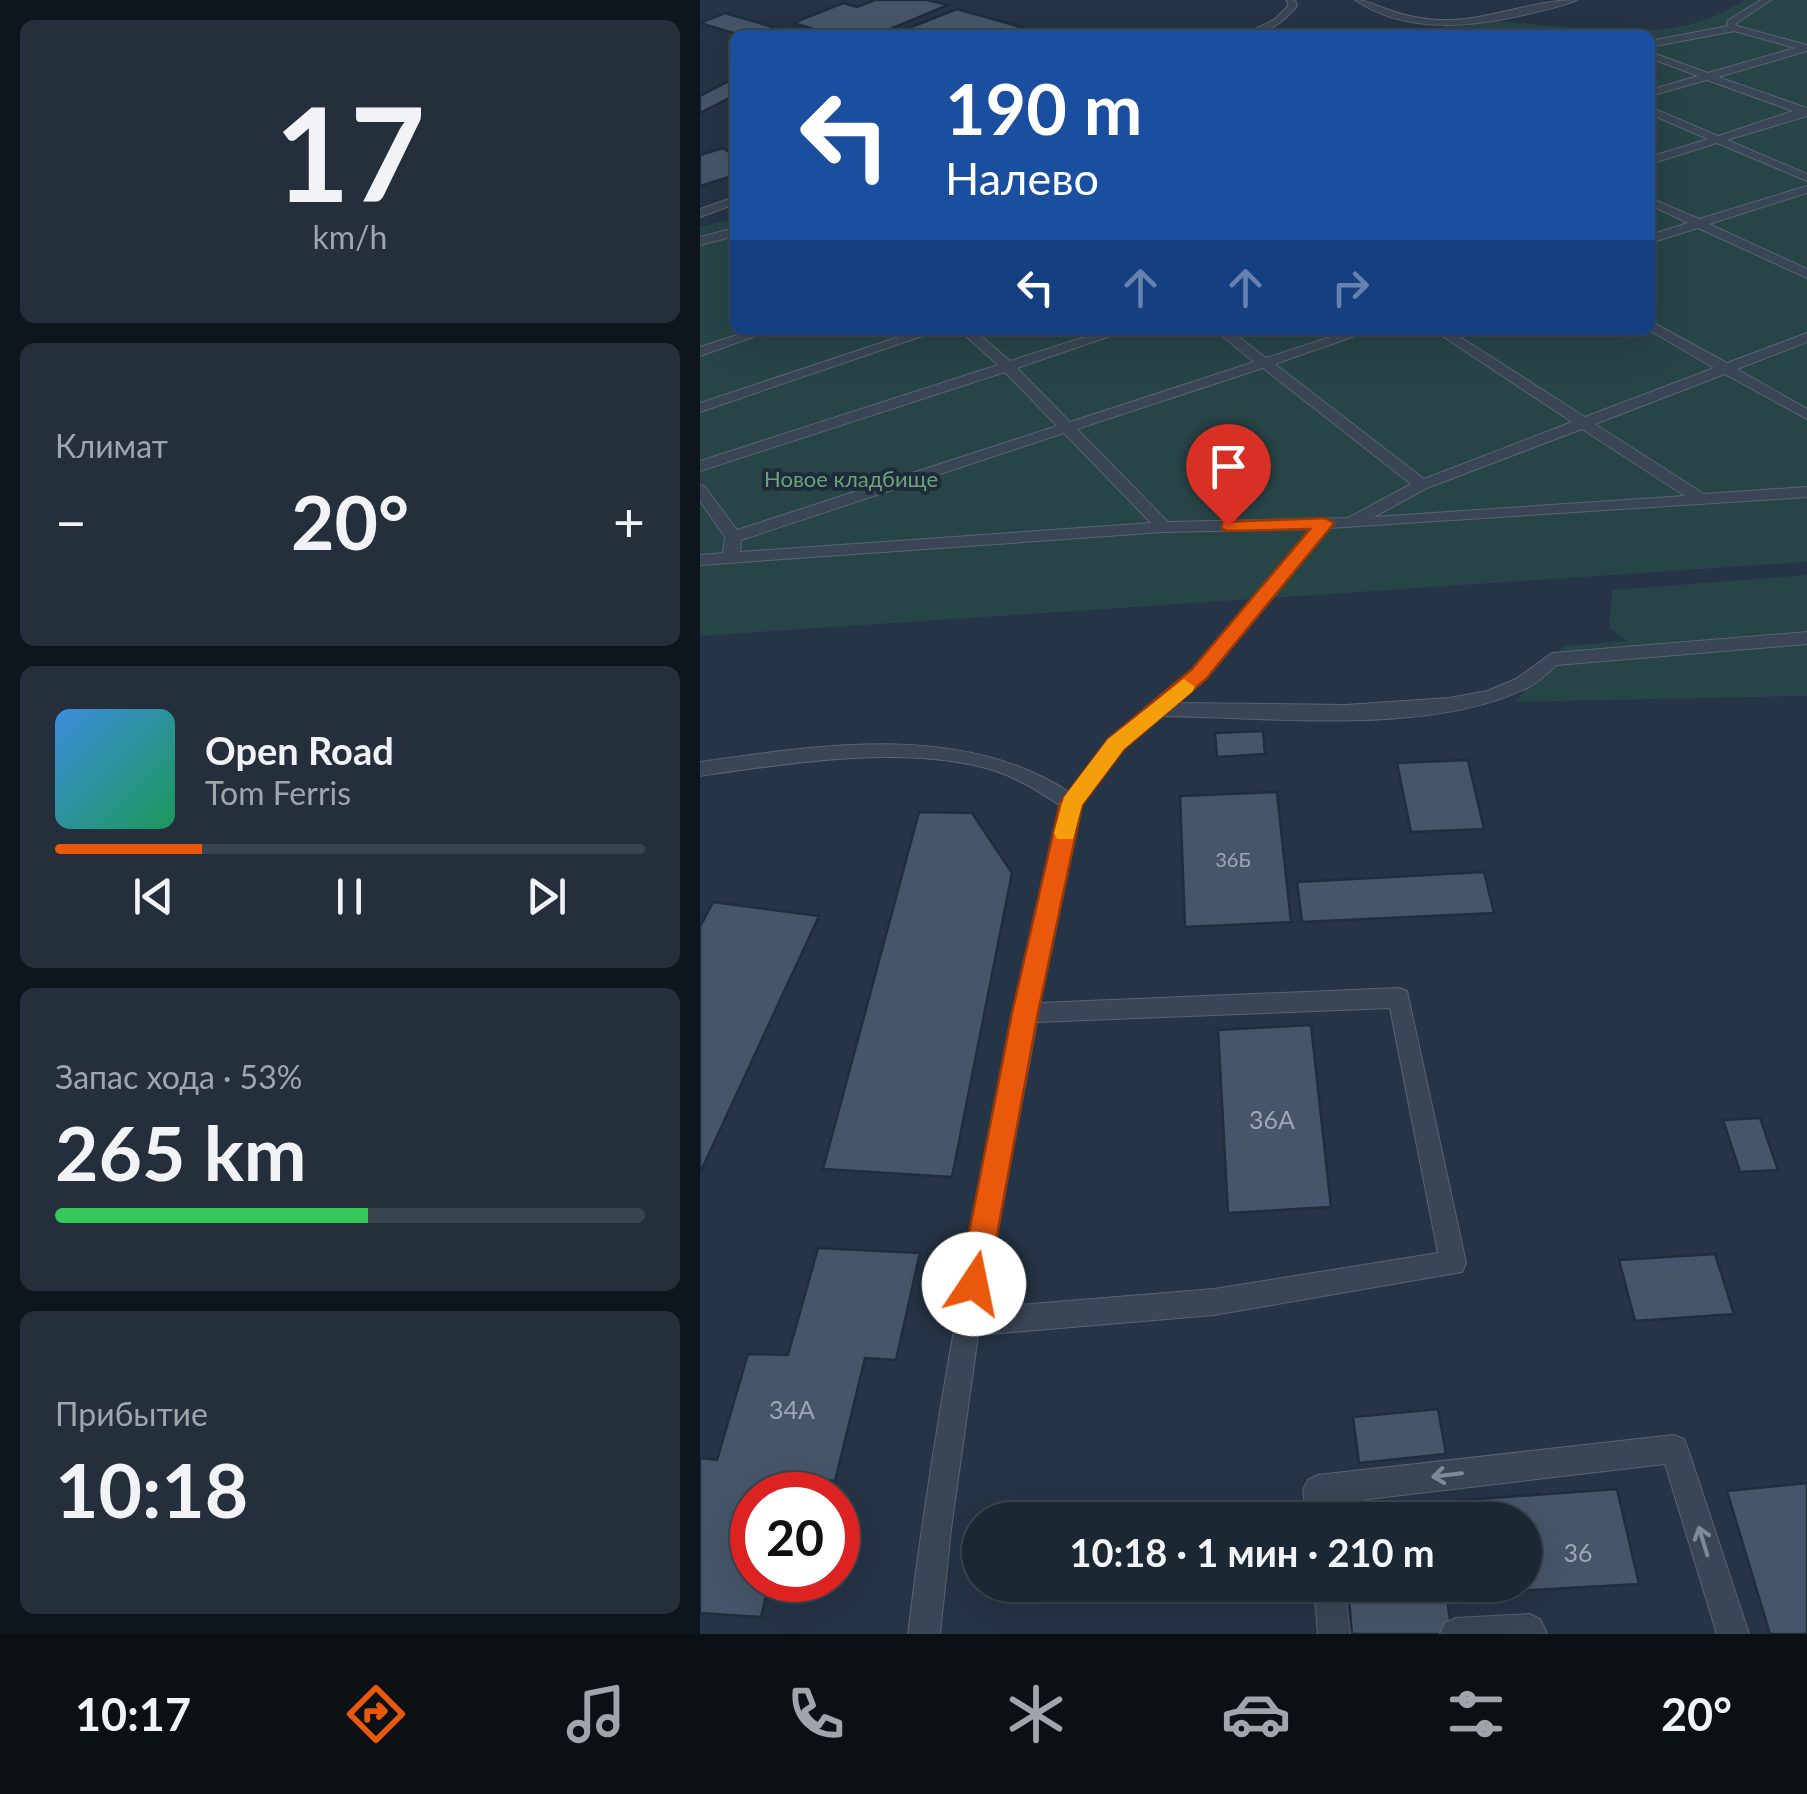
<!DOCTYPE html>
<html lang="ru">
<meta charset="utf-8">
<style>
body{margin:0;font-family:Lato,sans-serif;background:#252f3c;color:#f1f3f6;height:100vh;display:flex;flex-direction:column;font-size:38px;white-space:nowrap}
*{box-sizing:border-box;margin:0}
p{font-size:32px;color:#a0a5ac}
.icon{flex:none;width:55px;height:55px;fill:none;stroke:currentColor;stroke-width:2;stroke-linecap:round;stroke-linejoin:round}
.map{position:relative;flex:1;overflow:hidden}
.sheet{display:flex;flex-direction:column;gap:20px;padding:20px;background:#0f151d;width:700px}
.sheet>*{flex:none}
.hud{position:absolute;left:30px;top:30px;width:925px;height:305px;border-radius:15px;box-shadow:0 10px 40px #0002,0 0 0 2px #3a444f;background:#1a4fa0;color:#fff;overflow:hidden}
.speed{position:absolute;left:30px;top:1472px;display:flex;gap:20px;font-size:50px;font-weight:700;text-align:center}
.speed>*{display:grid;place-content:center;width:130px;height:130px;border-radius:50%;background:#1c2734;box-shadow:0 10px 40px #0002,0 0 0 2px #3a444f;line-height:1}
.speed .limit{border:15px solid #d22;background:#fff;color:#111}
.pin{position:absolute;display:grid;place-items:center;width:85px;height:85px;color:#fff;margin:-102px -42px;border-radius:50% 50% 50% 0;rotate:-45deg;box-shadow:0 0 10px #0007}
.pin .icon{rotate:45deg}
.me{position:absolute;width:110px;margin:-55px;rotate:11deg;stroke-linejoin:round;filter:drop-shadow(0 0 8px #0008)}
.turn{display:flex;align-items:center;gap:35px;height:210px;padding:0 50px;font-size:45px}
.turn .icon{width:130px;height:130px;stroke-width:2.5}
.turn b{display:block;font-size:70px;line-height:85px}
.lanes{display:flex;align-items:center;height:95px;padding:0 50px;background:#0003;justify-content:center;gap:50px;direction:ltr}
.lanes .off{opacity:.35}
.big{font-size:75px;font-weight:700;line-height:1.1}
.sheet .card{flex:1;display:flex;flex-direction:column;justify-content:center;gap:15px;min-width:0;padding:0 35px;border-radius:15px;background:#252f3c}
.sheet .dial{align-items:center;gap:0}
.dial b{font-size:130px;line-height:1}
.song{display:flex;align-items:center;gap:30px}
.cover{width:120px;height:120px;border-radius:15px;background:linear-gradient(135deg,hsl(210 70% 55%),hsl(150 70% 35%))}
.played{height:10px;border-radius:5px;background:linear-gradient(90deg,#ea580c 25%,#3a444f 25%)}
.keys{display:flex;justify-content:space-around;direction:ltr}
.heat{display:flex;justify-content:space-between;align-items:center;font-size:55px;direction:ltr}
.charge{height:15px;border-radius:8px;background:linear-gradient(90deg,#34c759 53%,#3a444f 0)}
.trip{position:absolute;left:262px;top:1502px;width:580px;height:100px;border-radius:50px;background:#1c2734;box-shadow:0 10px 40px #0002,0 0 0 2px #3a444f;font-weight:700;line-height:100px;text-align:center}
.tab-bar{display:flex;height:160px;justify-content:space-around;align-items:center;background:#0b1015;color:#a0a5ac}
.tab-bar .icon{width:70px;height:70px}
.tab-bar .active{color:#ea580c}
.tab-bar b{font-size:45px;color:#f1f3f6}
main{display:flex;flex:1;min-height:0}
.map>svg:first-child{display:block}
.green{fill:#274447}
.building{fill:#46566a;stroke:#202d3d;stroke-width:2.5}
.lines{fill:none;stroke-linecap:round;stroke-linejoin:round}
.service-casing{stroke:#586472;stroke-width:2}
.service{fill:#3a4655;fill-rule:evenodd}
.oneway{stroke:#7f8a98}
.route{fill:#ea580c;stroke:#983908;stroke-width:2.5}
.slow{fill:#f59e0b}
.labels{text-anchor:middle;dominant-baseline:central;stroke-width:8;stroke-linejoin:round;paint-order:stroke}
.number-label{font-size:20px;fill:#9ca6b5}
.far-park-label{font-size:22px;fill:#6ca277;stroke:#1e2b3b}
.near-number-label{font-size:25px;fill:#9ca6b5}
</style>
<main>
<section class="sheet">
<div class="card dial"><b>17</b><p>km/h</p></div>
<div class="card"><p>Климат</p>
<div class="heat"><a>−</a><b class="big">20°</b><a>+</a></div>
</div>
<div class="card">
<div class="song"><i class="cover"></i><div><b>Open Road</b><p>Tom Ferris</p></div></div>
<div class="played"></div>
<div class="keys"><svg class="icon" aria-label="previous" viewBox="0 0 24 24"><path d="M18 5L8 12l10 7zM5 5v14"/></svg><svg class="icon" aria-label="pause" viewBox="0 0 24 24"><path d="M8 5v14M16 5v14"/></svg><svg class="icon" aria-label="next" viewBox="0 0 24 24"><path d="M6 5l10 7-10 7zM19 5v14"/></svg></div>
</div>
<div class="card"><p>Запас хода · 53%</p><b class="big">265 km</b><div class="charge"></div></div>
<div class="card"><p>Прибытие</p><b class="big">10:18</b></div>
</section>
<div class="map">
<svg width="1107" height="1634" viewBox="0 0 1107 1634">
<rect width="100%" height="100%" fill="#253446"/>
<path class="green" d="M1044,0H1107V562L0,636V227L35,218V330H950V35H717C734,30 753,22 770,21C861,19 963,56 1044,0Z
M1107,575V696L815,702L863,646L927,641L909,628L912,590Z"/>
<path class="building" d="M175,0H227L248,5L176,35H105L117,30L93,23L143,3L157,7Z
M257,9L321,27L302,35H191Z
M25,13L100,35H40L0,23Z
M35,78V95L0,113V96Z
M23,148L35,156V175L0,186V155Z
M563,731L565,754L517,757L515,733Z
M768,760L784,829L711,832L697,763Z
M577,792L591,922L485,927L480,796Z
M219,812L272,813L312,873L252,1177L123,1169Z
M784,872L794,913L602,922L597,882Z
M13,902L119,916L0,1173V927Z
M611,1025L631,1207L528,1213L518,1030Z
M1060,1118L1078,1170L1040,1172L1023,1120Z
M118,1248L220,1253L196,1360L165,1358L135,1481L94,1478L90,1495H52V1580H70L61,1617L0,1613V1458L17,1460L48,1354L88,1355Z
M1015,1254L1034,1314L935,1321L919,1260Z
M738,1409L746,1454L659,1463L653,1417Z
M1107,1483V1634H1070L1027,1491Z
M917,1489L939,1584L636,1601L635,1585H825V1520H629L628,1510Z
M747,1598L752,1634H652L649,1600Z"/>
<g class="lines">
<g class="service-casing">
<path id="service" d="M587,0H595L597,6C583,22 567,35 544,35L575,19L588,6Z
M655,0C669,0 678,7 692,11C706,16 722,19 738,20C786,22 830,0 877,0C864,6 847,9 832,13C774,27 707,35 655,0Z
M1061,0H1071L1035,24L1037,26L1107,45V51L1018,77L1107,108V116L1027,140L1107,174V181L1017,143L950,164V157L1008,139L950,114V107L1018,136L1093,111L1007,80L950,96V90L998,76L950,58V52L1008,73L1095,48L1034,31L950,47V41L1028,26L1027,21Z
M1107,186V193L1009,224L1107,269V278L998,228L950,243V235L988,223L950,205V198L999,219Z
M35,197V204L0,217V209Z
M35,228V236L0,245V237Z
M950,321L1027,363L1107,333V342L1037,369L1107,409V419L1025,374L895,424L1004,494L1107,487V497L629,528L505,678L477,703L646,705L749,698L787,691L816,679L852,653L1107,632V644L857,665C847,673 838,683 827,688C730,736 568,717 462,716L423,749L382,805L340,1003L699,988L707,991L766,1263L762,1272L514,1315L278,1335L251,1529L240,1634H208C242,1354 301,1080 361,806C339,792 318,778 293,770C205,744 89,763 0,776V762C121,745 261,722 369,792L409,739L493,670L612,529L464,532L0,565V555L23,553L25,537L0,501V485L5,487L37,530L357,426L305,372L0,471V461L298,365L259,330H274L310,361L407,330H428L317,368L370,422L554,362L515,330H530L566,358L652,330H672L575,364L724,479L872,422L733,330H749L885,417L1014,368L949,330ZM563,368L711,484L648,518L468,522L377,429ZM882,429L985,496L674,517L727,488ZM364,433L451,523L40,552L41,540ZM690,1008L738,1253L514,1289L283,1308L337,1022Z
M52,330H72L0,356V347Z
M220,330H240L0,412V403Z
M974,1435L984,1439L988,1449L1049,1634H1017L965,1464L634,1503L637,1520H607L603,1490L608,1480L618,1475Z
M614,1585H644L650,1634H618Z
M829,1614L840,1619L847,1634H740L745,1623L756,1618Z"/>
</g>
<use href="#service" class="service"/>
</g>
<defs><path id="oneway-shaft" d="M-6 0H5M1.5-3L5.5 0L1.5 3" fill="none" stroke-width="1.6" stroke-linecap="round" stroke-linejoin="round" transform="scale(2.5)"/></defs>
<g class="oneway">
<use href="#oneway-shaft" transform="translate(747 1475) rotate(173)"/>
<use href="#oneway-shaft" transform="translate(1003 1541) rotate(-107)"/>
</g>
<path class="route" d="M625,518L634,523L631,527L506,679L424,749L382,805L338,1013L288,1284L284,1295L274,1299L263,1295L259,1284L312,1013L360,803L408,739L492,669L610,529L528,531L522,529V522Z"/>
<path class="slow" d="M484,679L495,687L492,692L424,749L382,805L373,839H357L354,833L364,797L408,739Z"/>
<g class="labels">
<g class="number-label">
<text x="533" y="859">36Б</text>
</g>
<g class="far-park-label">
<text x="151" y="478">Новое кладбище</text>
</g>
<g class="near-number-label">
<text x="572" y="1119">36А</text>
<text x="92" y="1409">34А</text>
<text x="878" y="1552">36</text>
</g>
</g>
</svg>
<div class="speed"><div class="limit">20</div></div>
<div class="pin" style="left:528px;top:526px;background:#d93025"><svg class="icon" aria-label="arrive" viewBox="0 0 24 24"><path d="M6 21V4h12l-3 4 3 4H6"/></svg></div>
<svg class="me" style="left:274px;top:1284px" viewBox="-20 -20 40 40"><circle r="19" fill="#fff"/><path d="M0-13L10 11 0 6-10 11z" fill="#ea580c"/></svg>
<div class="trip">10:18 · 1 мин · 210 m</div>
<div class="hud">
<div class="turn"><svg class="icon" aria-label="left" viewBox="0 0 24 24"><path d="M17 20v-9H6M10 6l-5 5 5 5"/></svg><div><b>190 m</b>Налево</div></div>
<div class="lanes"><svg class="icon" aria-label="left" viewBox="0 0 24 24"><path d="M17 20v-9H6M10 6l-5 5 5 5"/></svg><svg class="icon off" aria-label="ahead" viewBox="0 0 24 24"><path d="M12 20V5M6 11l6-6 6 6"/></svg><svg class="icon off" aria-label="ahead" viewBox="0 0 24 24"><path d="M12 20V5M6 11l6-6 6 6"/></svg><svg class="icon off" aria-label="right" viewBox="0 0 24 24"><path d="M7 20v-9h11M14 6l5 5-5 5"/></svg></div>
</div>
</div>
</main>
<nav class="tab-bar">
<b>10:17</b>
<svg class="icon active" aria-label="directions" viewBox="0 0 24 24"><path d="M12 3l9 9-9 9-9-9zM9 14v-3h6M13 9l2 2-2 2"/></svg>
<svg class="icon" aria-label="music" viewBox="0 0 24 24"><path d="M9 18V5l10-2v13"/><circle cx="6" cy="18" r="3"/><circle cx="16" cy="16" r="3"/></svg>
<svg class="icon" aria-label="phone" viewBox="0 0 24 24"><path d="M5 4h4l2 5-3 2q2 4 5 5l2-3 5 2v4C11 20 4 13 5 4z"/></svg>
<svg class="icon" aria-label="climate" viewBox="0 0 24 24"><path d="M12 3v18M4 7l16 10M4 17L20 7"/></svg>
<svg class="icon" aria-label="car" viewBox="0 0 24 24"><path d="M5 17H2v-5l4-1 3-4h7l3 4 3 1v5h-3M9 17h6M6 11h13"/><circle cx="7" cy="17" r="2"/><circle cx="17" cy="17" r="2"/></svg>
<svg class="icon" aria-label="filters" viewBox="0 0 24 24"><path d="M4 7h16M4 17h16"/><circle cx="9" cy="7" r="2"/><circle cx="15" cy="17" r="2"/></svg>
<b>20°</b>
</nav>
